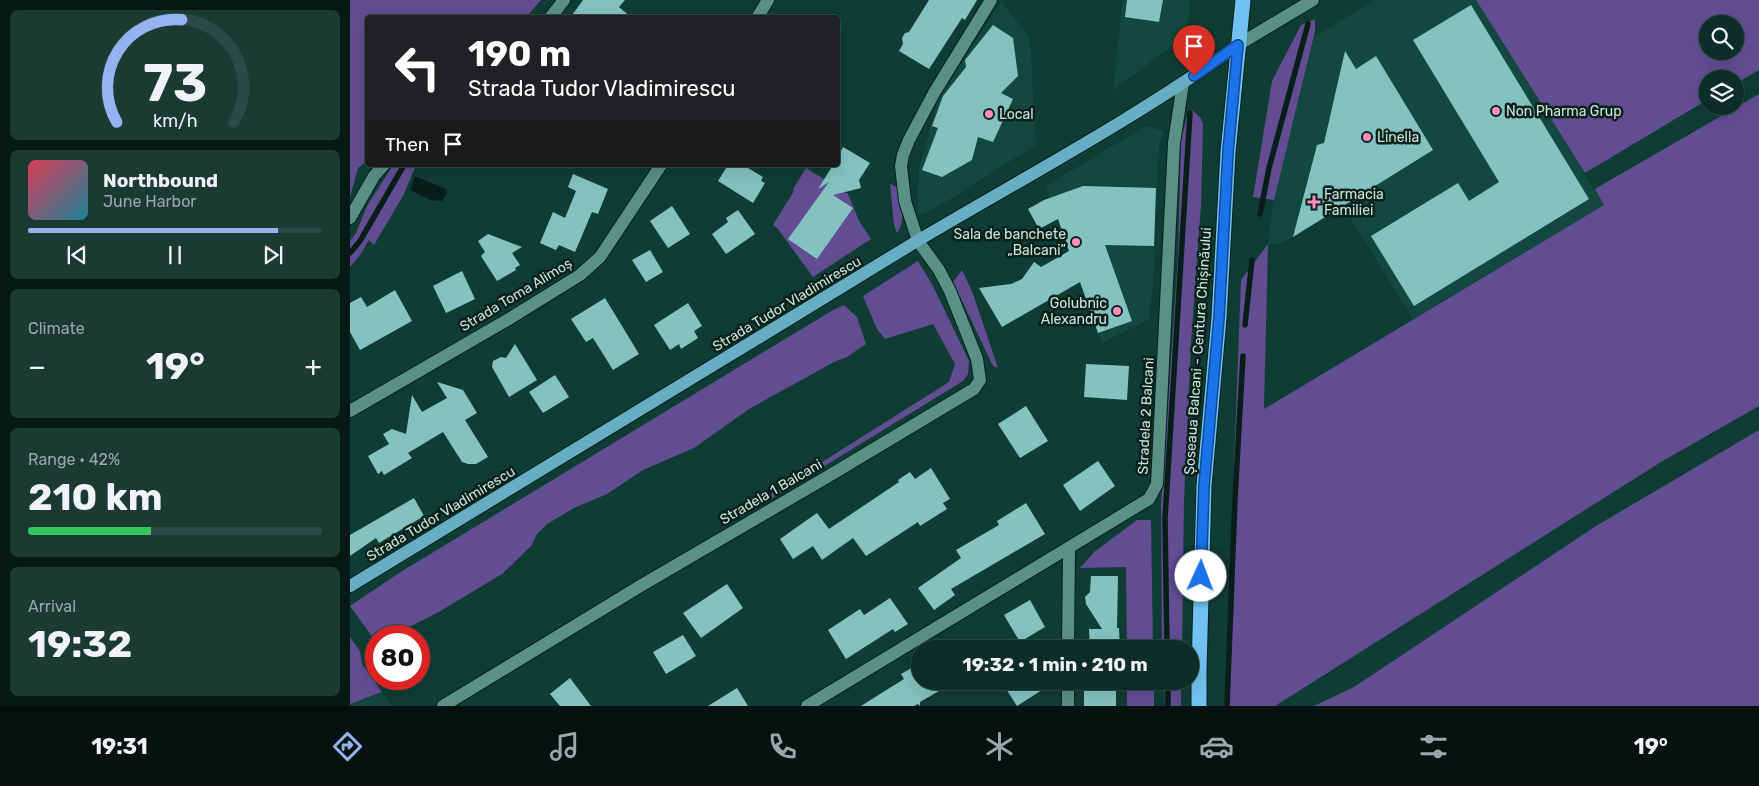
<!DOCTYPE html>
<meta charset="utf-8">
<style>
body{margin:0;font-family:Rubik,sans-serif;background:#1a3a32;color:#f1f3f6;height:100vh;display:flex;flex-direction:column;font-size:19px;white-space:nowrap}
*{box-sizing:border-box;margin:0}
p{font-size:16px;color:#9aa8a7}
.icon{flex:none;width:28px;height:28px;fill:none;stroke:currentColor;stroke-width:2;stroke-linecap:round;stroke-linejoin:round}
.map{position:relative;flex:1;overflow:hidden}
.panel{display:flex;flex-direction:column;gap:10px;padding:10px;background:#071915;width:350px}
.panel>*{flex:none}
.guide{position:absolute;left:15px;top:15px;width:475px;height:152px;border-radius:5px;box-shadow:0 5px 20px #0002,0 0 0 1px #2c4a43;background:#202124;color:#fff;overflow:hidden}
.buttons{position:absolute;left:1349px;top:15px;display:grid;gap:10px}
.buttons a{display:grid;place-items:center;width:45px;height:45px;border-radius:50%;background:#0c2e26;box-shadow:0 5px 20px #0002,0 0 0 1px #2c4a43;font-size:25px}
.speed{position:absolute;left:15px;top:625px;display:flex;gap:10px;font-size:25px;font-weight:700;text-align:center}
.speed>*{display:grid;place-content:center;width:65px;height:65px;border-radius:50%;background:#0c2e26;box-shadow:0 5px 20px #0002,0 0 0 1px #2c4a43;line-height:1}
.speed .limit{border:8px solid #d22;background:#fff;color:#111}
.pin{position:absolute;display:grid;place-items:center;width:42px;height:42px;color:#fff;margin:-51px -21px;border-radius:50% 50% 50% 0;rotate:-45deg;box-shadow:0 0 5px #0007}
.pin .icon{rotate:45deg}
.me{position:absolute;width:55px;margin:-28px;rotate:2deg;stroke-linejoin:round;filter:drop-shadow(0 0 4px #0008)}
.turn{display:flex;align-items:center;gap:18px;height:105px;padding:0 20px;font-size:22px}
.turn .icon{width:65px;height:65px;stroke-width:2.5}
.turn b{display:block;font-size:35px;line-height:42px}
.then{display:flex;align-items:center;height:48px;padding:0 20px;background:#0003;gap:10px;font-size:19px}
.big{font-size:38px;font-weight:700;line-height:1.1}
.panel .widget{flex:1;display:flex;flex-direction:column;justify-content:center;gap:8px;min-width:0;padding:0 18px;border-radius:8px;background:#1a3a32}
.panel .dial{align-items:center;gap:0}
.dial svg{height:130px;overflow:visible;fill:none;stroke:#2c4a43;stroke-width:7;stroke-linecap:round;text-anchor:middle}
.dial text{fill:#f1f3f6;stroke:none}
.song{display:flex;align-items:center;gap:15px}
.cover{width:60px;height:60px;border-radius:8px;background:linear-gradient(135deg,hsl(350 70% 55%),hsl(190 70% 35%))}
.played{height:5px;border-radius:2px;background:linear-gradient(90deg,#95b2f1 85%,#2c4a43 85%)}
.keys{display:flex;justify-content:space-around;direction:ltr}
.heat{display:flex;justify-content:space-between;align-items:center;font-size:28px;direction:ltr}
.charge{height:8px;border-radius:4px;background:linear-gradient(90deg,#34c759 42%,#2c4a43 0)}
.trip{position:absolute;left:561px;top:640px;width:288px;height:50px;border-radius:25px;background:#0c2e26;box-shadow:0 5px 20px #0002,0 0 0 1px #2c4a43;font-weight:700;line-height:50px;text-align:center}
.tabs{display:flex;height:80px;justify-content:space-around;align-items:center;background:#05120f;color:#9aa8a7}
.tabs .icon{width:35px;height:35px}
.tabs .on{color:#95b2f1}
.tabs b{font-size:22px;color:#f1f3f6}
main{display:flex;flex:1;min-height:0}
.map>svg:first-child{display:block}
.built{fill:#12483d}
.green{fill:#624d93;fill-rule:evenodd}
.water{fill:#081e19}
.lines{fill:none;stroke-linecap:round;stroke-linejoin:round}
.stream{stroke:#081e19;stroke-width:5.5}
.building{fill:#84c2c2}
.street-casing{stroke:#03221b;stroke-width:14}
.secondary-casing{stroke:#03221b;stroke-width:14}
.primary-casing{stroke:#03221b;stroke-width:14}
.highway-casing{stroke:#03221b;stroke-width:17}
.street{stroke:#599182;stroke-width:12}
.secondary{stroke:#599182;stroke-width:12}
.primary{stroke:#67aec5;stroke-width:12}
.highway{stroke:#71c2f2;stroke-width:15}
.route-casing{stroke:#114b97;stroke-width:12}
.route{stroke:#1a73e8;stroke-width:9}
.poi-dot{fill:#fe8ebb;stroke:#09211b;stroke-width:2}
.labels{text-anchor:middle;dominant-baseline:central;stroke-width:5;stroke-linejoin:round;paint-order:stroke}
.poi-label{font-size:14px;fill:#c8e4dc;stroke:#09211b;text-anchor:start}
.street-label{font-size:14px;fill:#c8e4dc;stroke:#09211b}
</style>
<main>
<section class="panel">
<div class="widget dial"><svg viewBox="0 0 100 80">
<path d="M14 69A42 42 0 1 1 86 69"/>
<path d="M14 69A42 42 0 0 1 54 6" stroke="#95b2f1"/>
<text x="50" y="56" font-size="32" font-weight="700">73</text>
<text x="50" y="72" font-size="11">km/h</text>
</svg></div>
<div class="widget">
<div class="song"><i class="cover"></i><div><b>Northbound</b><p>June Harbor</p></div></div>
<div class="played"></div>
<div class="keys"><svg class="icon" aria-label="previous" viewBox="0 0 24 24"><path d="M18 5L8 12l10 7zM5 5v14"/></svg><svg class="icon" aria-label="pause" viewBox="0 0 24 24"><path d="M8 5v14M16 5v14"/></svg><svg class="icon" aria-label="next" viewBox="0 0 24 24"><path d="M6 5l10 7-10 7zM19 5v14"/></svg></div>
</div>
<div class="widget"><p>Climate</p>
<div class="heat"><a>−</a><b class="big">19°</b><a>+</a></div>
</div>
<div class="widget"><p>Range · 42%</p><b class="big">210 km</b><div class="charge"></div></div>
<div class="widget"><p>Arrival</p><b class="big">19:32</b></div>
</section>
<div class="map">
<svg width="1409" height="706" viewBox="0 0 1409 706">
<rect width="100%" height="100%" fill="#103d33"/>
<path class="built" d="M773,0H840L837,35L763,90Z
M1024,0H1126L1254,205L1063,319L993,206L943,237L929,244H918L924,200L963,38Z
M651,1L680,38L686,145L584,209L573,214H567L569,169L588,100Z
M796,126L814,131L809,145L803,287L799,319L752,343L696,186Z
M32,692L42,706H0V704Z"/>
<path class="green" d="M0,0H191L176,17L18,18L17,161L8,168L0,197Z
M1126,0H1409V70L1385,84V79H1358L1357,100L1235,173ZM1358,24H1385V51H1358Z
M965,19V31L924,200L903,197L922,81L951,25Z
M1409,94V406L1311,462L925,706H875L891,280L918,244L914,409L1254,205L1245,189Z
M842,110L850,117L853,124L851,205L841,342L834,500L832,649H812L811,505L828,257L831,141L838,111Z
M43,165H66L54,194L24,245L19,240L10,255L0,267V241L6,233L17,206Z
M456,168L498,194L509,221L521,239L463,277L428,229L423,225L444,191L443,189Z
M540,184L549,188C551,203 556,220 547,233L544,225Z
M568,261L583,286L619,361L618,374L613,381L403,510L401,507L599,382L605,364L583,324L535,339L527,329L513,296Z
M612,270L622,291L648,368L643,366L603,282Z
M494,305L507,317L516,344L497,357L484,362L399,409L344,448L293,470L257,494L226,507L197,524L187,534L181,546L152,574L87,613L41,636H26V642L0,606L49,573L483,310Z
M1409,430V706H964L1004,687L1246,526Z
M787,520H801L803,649H777L776,567L730,568L744,552Z
M0,637L10,651L12,664L32,692L0,704Z
M777,681H804V706H777Z
M814,681H831V706H815Z"/>
<path class="water" d="M65,176L96,189L97,193L92,201L81,200L60,190Z"/>
<g class="lines">
<path class="stream" d="M910,214L919,168L958,24
M0,253L10,241L54,165
M895,325L902,260
M817,649L815,519L840,113
M818,681V706
M877,706L885,499L893,356"/>
</g>
<path class="building" d="M233,0H275L269,7L282,18H220Z
M579,0H627L615,20L612,18L579,69L549,51L553,44L552,38L555,33L559,32Z
M777,0H813L809,22L775,17Z
M1121,5L1239,199L1064,306L1021,236L1108,183L1119,201L1149,182L1063,40Z
M643,25L663,38L668,76L651,93L663,99L643,142L628,137L622,160L592,177L572,170L588,128L582,126L593,96L616,67L615,60Z
M995,51L1006,69L1026,56L1083,150L943,237L967,145L974,143Z
M493,147L520,163L509,180L511,188L483,195L503,208L467,259L438,239L479,182L468,189L483,165H488V157Z
M378,165H393L413,177L411,181L415,183L403,203L368,181Z
M223,174L258,189L248,214L242,212L225,252L209,245L206,250L190,243L203,212L215,218L226,191L218,187Z
M733,186L806,188L804,246L755,245L782,321L748,333L730,282L652,327L629,288L661,284L672,279L684,262L691,267L719,251L708,219L689,229L678,209L694,200Z
M322,206L340,234L318,248L300,221Z
M388,210L405,234L376,254L362,234L378,222L376,218Z
M138,234L172,247L162,253L170,265L165,268L166,270L147,281L131,256L135,252L128,241Z
M300,250L313,272L296,282L282,260Z
M112,271L125,299L96,313L83,286Z
M45,290L62,321L10,350L0,332V303L11,297L17,307Z
M255,298L289,354L263,370L243,338L236,342L221,319Z
M338,303L352,326L344,331L348,338L331,349L329,344L320,350L304,325Z
M165,344L187,380L159,397L142,367L143,361L151,357L156,358Z
M736,364L779,366L777,400L734,397Z
M205,375L219,397L193,413L179,392Z
M87,382L113,390L127,413L115,420L138,457L126,464H118L112,462L93,432L58,453L62,458L34,475L32,471L28,474L18,456L39,444L33,434L42,429L56,434L62,395L72,412L97,398Z
M676,406L698,441L670,458L648,424Z
M748,461L765,486L730,511L713,485Z
M581,468L600,499L593,503L597,509L570,526L568,522L516,556L503,538L472,560L463,546L443,559L430,539L467,513L479,529L549,482L548,480L560,472L565,479Z
M64,498L74,516L29,543L26,538L0,556V535Z
M676,503L695,534L601,589L605,595L584,610L568,588L611,558L606,550L649,525L647,521Z
M741,576H768L767,628H769L770,649H740L739,629H752L736,604L735,597L740,592Z
M377,584L393,608L351,638L333,613Z
M540,598L558,624L545,632L543,629L496,659L478,630L510,609L514,615Z
M680,600L695,627L670,642L654,615Z
M333,635L346,656L316,674L303,652Z
M570,663V681H606L570,702V706L568,704L564,706H511L554,679L551,674Z
M220,678L241,706H210L200,694Z
M651,681H686L692,690L667,706Z
M734,681H766V706H734Z
M387,688L398,706H358Z"/>
<g class="lines">
<g class="street-casing">
<path id="street" d="M200,18L214,0
M407,18L418,0
M0,218L24,176L34,165
M0,411L159,319L230,275L250,257L311,165
M718,649L719,549
M93,706L292,585L477,477L624,389L630,380L627,359L600,291L589,270L568,241L555,201L551,166L553,155L559,140L584,93L641,0
M457,706L799,499L807,484L824,143L833,83
M718,706V681"/>
</g>
<g class="secondary-casing">
<path id="secondary" d="M888,45L963,0"/>
</g>
<g class="primary-casing">
<path id="primary" d="M0,586C190,472 378,356 567,241C675,177 786,118 888,45"/>
</g>
<g class="highway-casing">
<path id="highway" d="M849,706V671L854,486L869,318L878,152L893,0"/>
</g>
<use href="#street" class="street"/>
<use href="#secondary" class="secondary"/>
<use href="#primary" class="primary"/>
<use href="#highway" class="highway"/>
</g>
<g class="lines">
<g class="route-casing">
<path id="route" d="M844,76L888,45L878,152L869,318L854,486L851,576"/>
</g>
<use href="#route" class="route"/>
</g>
<g class="poi-dot">
<circle cx="1146" cy="111" r="5"/>
<circle cx="639" cy="114" r="5"/>
<circle cx="1017" cy="137" r="5"/>
<path d="M961.5 194.5h5v5h5v5h-5v5h-5v-5h-5v-5h5z"/>
<circle cx="726" cy="242" r="5"/>
<circle cx="767" cy="311" r="5"/>
</g>
<g class="labels">
<g class="poi-label">
<text x="1156" y="111">Non Pharma Grup</text>
<text x="649" y="114">Local</text>
<text x="1027" y="137">Linella</text>
<text x="974" y="194">Farmacia<tspan x="974" dy="16">Familiei</tspan></text>
<text x="716" y="234" text-anchor="end">Sala de banchete<tspan x="716" dy="16">„Balcani”</tspan></text>
<text x="757" y="303" text-anchor="end">Golubnic<tspan x="757" dy="16">Alexandru</tspan></text>
</g>
<g class="street-label">
<text transform="translate(166 295) rotate(-31)">Strada Toma Alimoș</text>
<text transform="translate(437 304) rotate(-31)">Strada Tudor Vladimirescu</text>
<text transform="translate(848 351) rotate(-86)">Șoseaua Balcani - Centura Chișinăului</text>
<text transform="translate(796 416) rotate(-87)">Stradela 2 Balcani</text>
<text transform="translate(421 492) rotate(-30)">Stradela 1 Balcani</text>
<text transform="translate(91 514) rotate(-31)">Strada Tudor Vladimirescu</text>
</g>
</g>
</svg>
<div class="buttons">
<a><svg class="icon" aria-label="search" viewBox="0 0 24 24"><circle cx="10" cy="10" r="6"/><path d="M15 15l6 6"/></svg></a>
<a><svg class="icon" aria-label="layers" viewBox="0 0 24 24"><path d="M12 4l9 5-9 5-9-5zM3 14l9 5 9-5"/></svg></a>
</div>
<div class="speed"><div class="limit">80</div></div>
<div class="pin" style="left:844px;top:76px;background:#d93025"><svg class="icon" aria-label="arrive" viewBox="0 0 24 24"><path d="M6 21V4h12l-3 4 3 4H6"/></svg></div>
<svg class="me" style="left:851px;top:576px" viewBox="-20 -20 40 40"><circle r="19" fill="#fff"/><path d="M0-13L10 11 0 6-10 11z" fill="#1a73e8"/></svg>
<div class="trip">19:32 · 1 min · 210 m</div>
<div class="guide">
<div class="turn"><svg class="icon" aria-label="left" viewBox="0 0 24 24"><path d="M17 20v-9H6M10 6l-5 5 5 5"/></svg><div><b>190 m</b>Strada Tudor Vladimirescu</div></div>
<div class="then">Then<svg class="icon" aria-label="arrive" viewBox="0 0 24 24"><path d="M6 21V4h12l-3 4 3 4H6"/></svg></div>
</div>
</div>
</main>
<nav class="tabs">
<b>19:31</b>
<svg class="icon on" aria-label="directions" viewBox="0 0 24 24"><path d="M12 3l9 9-9 9-9-9zM9 14v-3h6M13 9l2 2-2 2"/></svg>
<svg class="icon" aria-label="music" viewBox="0 0 24 24"><path d="M9 18V5l10-2v13"/><circle cx="6" cy="18" r="3"/><circle cx="16" cy="16" r="3"/></svg>
<svg class="icon" aria-label="phone" viewBox="0 0 24 24"><path d="M5 4h4l2 5-3 2q2 4 5 5l2-3 5 2v4C11 20 4 13 5 4z"/></svg>
<svg class="icon" aria-label="climate" viewBox="0 0 24 24"><path d="M12 3v18M4 7l16 10M4 17L20 7"/></svg>
<svg class="icon" aria-label="car" viewBox="0 0 24 24"><path d="M5 17H2v-5l4-1 3-4h7l3 4 3 1v5h-3M9 17h6M6 11h13"/><circle cx="7" cy="17" r="2"/><circle cx="17" cy="17" r="2"/></svg>
<svg class="icon" aria-label="filters" viewBox="0 0 24 24"><path d="M4 7h16M4 17h16"/><circle cx="9" cy="7" r="2"/><circle cx="15" cy="17" r="2"/></svg>
<b>19°</b>
</nav>
